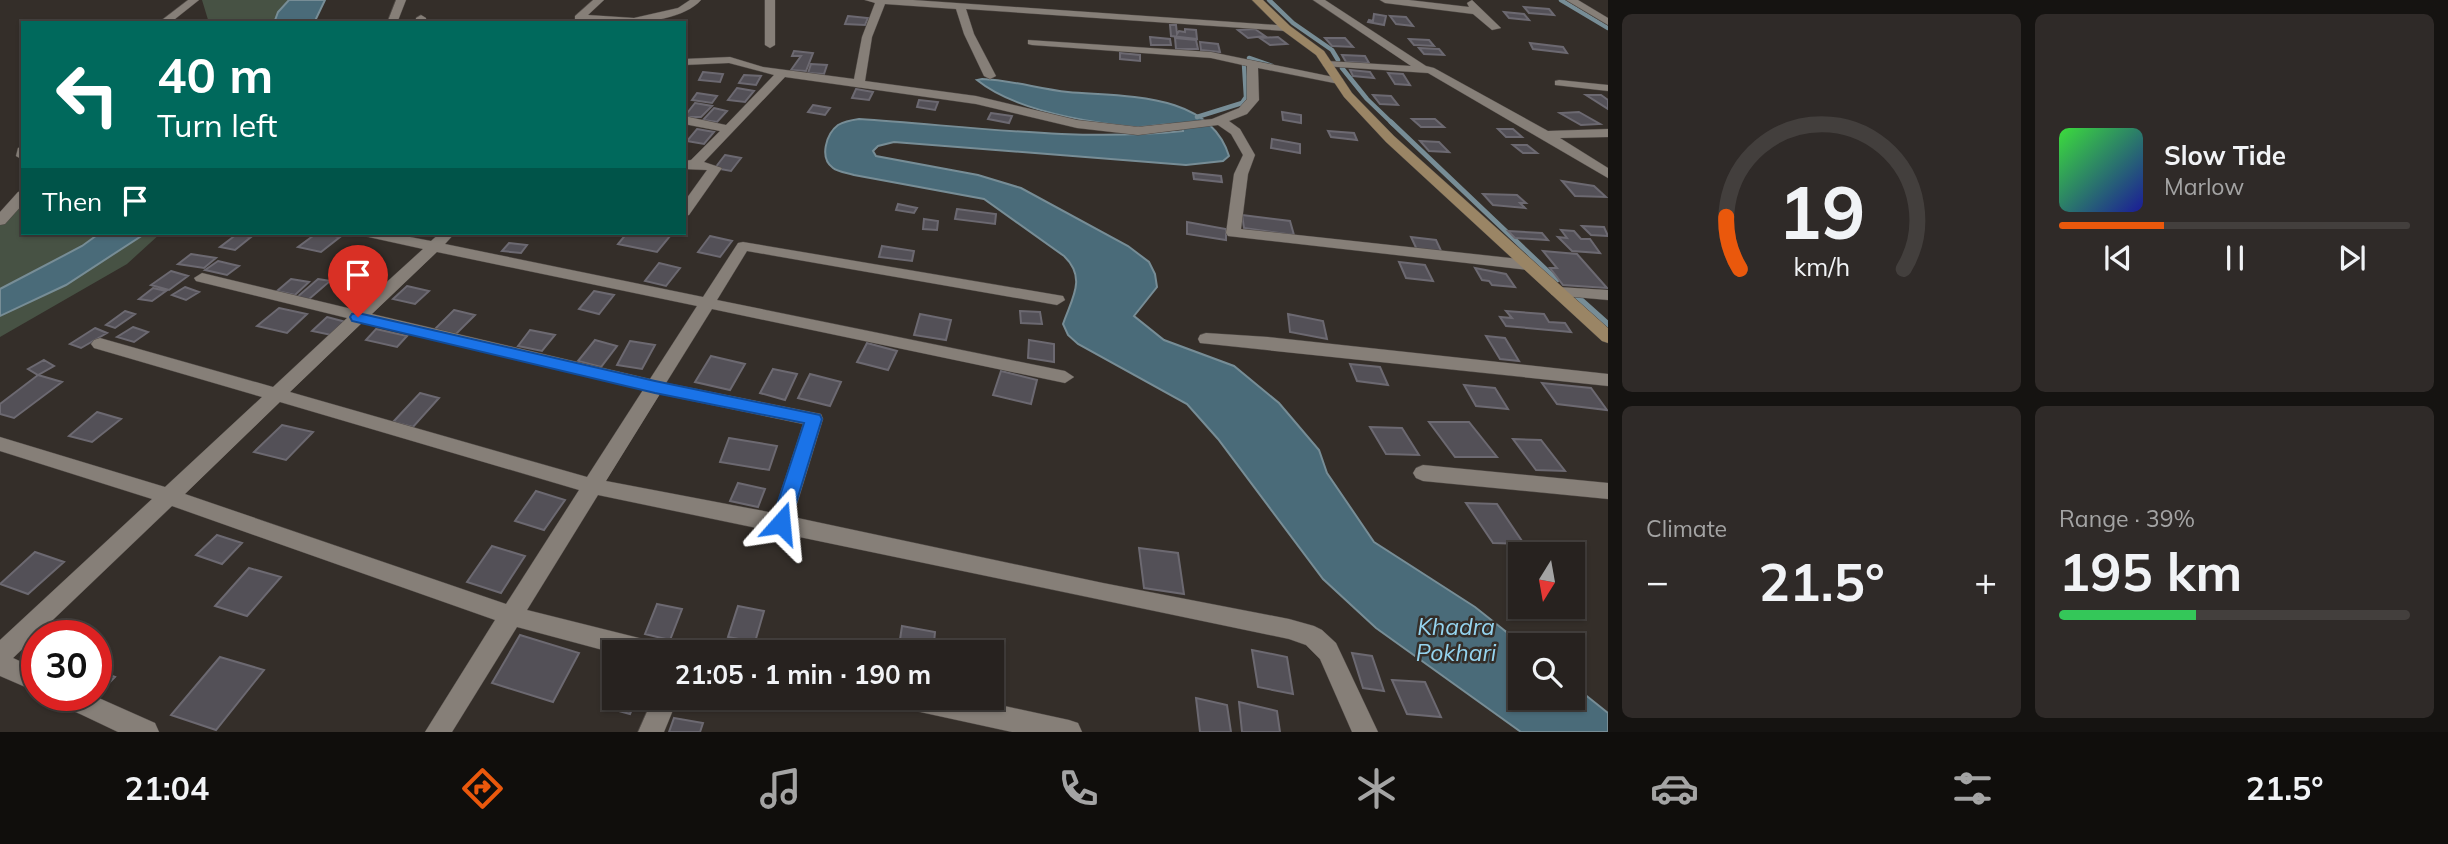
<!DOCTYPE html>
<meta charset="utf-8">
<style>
body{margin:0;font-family:Mulish,sans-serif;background:#2f2a28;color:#f1f3f6;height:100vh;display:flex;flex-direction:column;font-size:26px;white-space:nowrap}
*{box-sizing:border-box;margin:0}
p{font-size:23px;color:#a4a4a4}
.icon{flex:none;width:38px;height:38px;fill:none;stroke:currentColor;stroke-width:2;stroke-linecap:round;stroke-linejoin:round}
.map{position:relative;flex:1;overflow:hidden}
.side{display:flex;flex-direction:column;gap:14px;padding:14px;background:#151311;width:840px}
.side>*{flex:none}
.banner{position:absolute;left:21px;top:21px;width:665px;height:214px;border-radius:0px;box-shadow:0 2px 5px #0004,0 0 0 2px #433f3d;background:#00695c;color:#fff;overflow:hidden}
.needle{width:46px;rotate:191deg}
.tools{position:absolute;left:1508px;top:542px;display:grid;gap:14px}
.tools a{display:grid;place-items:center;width:77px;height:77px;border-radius:0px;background:#27221f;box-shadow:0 2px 5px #0004,0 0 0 2px #433f3d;font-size:35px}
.speed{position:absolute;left:21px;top:620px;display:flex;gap:14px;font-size:35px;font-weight:700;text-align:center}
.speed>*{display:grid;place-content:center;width:91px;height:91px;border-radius:50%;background:#27221f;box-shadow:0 2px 5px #0004,0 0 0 2px #433f3d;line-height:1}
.speed .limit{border:10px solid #d22;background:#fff;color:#111}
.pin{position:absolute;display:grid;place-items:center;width:60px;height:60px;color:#fff;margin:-72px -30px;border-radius:50% 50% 50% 0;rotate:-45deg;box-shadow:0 0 7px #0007}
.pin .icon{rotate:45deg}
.me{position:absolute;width:77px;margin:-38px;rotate:18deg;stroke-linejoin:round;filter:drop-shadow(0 0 5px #0008)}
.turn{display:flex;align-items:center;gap:24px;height:147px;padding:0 21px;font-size:32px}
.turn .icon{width:91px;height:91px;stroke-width:2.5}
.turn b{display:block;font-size:49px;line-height:60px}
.then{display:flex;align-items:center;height:66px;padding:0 21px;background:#0003;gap:14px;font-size:26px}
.big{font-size:52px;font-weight:700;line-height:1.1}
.side .tile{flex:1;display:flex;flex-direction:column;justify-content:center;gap:10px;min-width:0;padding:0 24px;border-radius:10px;background:#2f2a28}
.side .dial{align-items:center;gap:0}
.dial svg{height:182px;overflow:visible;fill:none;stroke:#433f3d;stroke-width:7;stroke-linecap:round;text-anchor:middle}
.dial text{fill:#f1f3f6;stroke:none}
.song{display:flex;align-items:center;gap:21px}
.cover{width:84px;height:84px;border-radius:10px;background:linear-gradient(135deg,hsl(120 70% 55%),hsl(240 70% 35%))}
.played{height:7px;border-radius:4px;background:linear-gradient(90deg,#ea580c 30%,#433f3d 30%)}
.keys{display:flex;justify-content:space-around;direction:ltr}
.heat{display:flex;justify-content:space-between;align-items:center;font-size:38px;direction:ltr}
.charge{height:10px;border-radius:5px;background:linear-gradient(90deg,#34c759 39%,#433f3d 0)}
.side .tiles{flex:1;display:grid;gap:14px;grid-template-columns:repeat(2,1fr)}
.trip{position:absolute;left:602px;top:640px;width:402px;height:70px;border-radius:0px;background:#27221f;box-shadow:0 2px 5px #0004,0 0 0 2px #433f3d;font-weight:700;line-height:70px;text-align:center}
.dock{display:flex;height:112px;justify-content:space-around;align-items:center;background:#100e0c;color:#a4a4a4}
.dock .icon{width:49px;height:49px}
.dock .on{color:#ea580c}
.dock b{font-size:32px;color:#f1f3f6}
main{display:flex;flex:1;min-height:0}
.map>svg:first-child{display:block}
.green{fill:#475244}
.water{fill:#4a6b79;stroke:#778d96;stroke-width:2}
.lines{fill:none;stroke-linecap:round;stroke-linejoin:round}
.stream-far2{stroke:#778d96;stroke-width:4.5}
.stream-far1{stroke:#778d96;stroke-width:5}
.stream{stroke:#778d96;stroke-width:7}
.building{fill:#535057;stroke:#6c6971;stroke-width:2}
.street-casing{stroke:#4f4945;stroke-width:1}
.secondary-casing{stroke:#4f4945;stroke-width:1}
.street{fill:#867f78;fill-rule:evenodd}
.secondary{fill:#9a8565;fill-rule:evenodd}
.route{fill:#1a73e8;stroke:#114b97;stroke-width:2}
.labels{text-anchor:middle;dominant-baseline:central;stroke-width:5;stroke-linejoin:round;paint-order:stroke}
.near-water-label{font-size:23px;font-style:italic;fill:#95d4ef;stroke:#342e29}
</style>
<main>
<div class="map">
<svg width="1608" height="732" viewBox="0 0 1608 732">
<rect width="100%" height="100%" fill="#342e29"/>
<path class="green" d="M202,0H289L278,12L274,23H209Z
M23,195V233H100L82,246L0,289V221Z
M146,233H161L127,264L0,337V316L66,285Z"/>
<path class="water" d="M289,0H325L314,23H274L278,12Z
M982,79C1012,80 1039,89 1068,92C1122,97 1209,91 1229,156L1223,161L1186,165L894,142L878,146L873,151L876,156L978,175L1021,188L1128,246L1149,262L1155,274L1157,287L1134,316L1164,340L1234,366L1279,403L1319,450L1327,473L1374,542L1475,607L1524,646H1521V698H1573V685L1608,713V732H1521L1376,628L1323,579L1218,439L1187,404L1078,344L1068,335L1063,324C1072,298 1087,278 1064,256L984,199L854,175C848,173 838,172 833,168C819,158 826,134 838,125C845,121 852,120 859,119C967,126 1075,142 1183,131V125C1167,121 1150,128 1134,127C1087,122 1014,110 977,80Z
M100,233H146L66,285L0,316V289L82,246Z"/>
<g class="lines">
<path class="stream-far2" d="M1269,0L1293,23L1332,50L1338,60
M1561,0L1608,28
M1249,58L1272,66
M1342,68L1367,99L1393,124
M1197,117L1242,103L1246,97L1244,64"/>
<path class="stream-far1" d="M1391,122L1557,280"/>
<path class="stream" d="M1578,298L1608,325"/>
</g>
<path class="building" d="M1524,7L1549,9L1554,15L1529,13Z
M1504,12L1524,14L1529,20L1509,18Z
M1374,14L1386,16L1384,25L1368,22L1369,20L1373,21Z
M848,16L868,18L865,25L845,24Z
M1390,16L1406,17L1413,26L1396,24Z
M1170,25H1176L1177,34L1179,31L1185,32V29L1196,30L1197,39L1171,36Z
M1255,29L1265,36L1248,38L1238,30Z
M1150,37L1170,39L1171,45H1151Z
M1278,37L1287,44L1270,45L1260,38Z
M1175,38L1196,40L1198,49H1176Z
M1325,38H1345L1353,47L1332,46Z
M1409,39L1429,40L1434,46L1414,45Z
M1200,42L1218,44L1220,52L1201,50Z
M1530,43L1563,47L1567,53L1533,49Z
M1419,48L1439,49L1444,55L1424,54Z
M794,51L813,53L806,71L791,70L801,56H792Z
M1120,53L1140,55V61L1120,59Z
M1342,55L1365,56L1369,63L1346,62Z
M811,64L827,65L824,74L808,73Z
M1350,70L1370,72L1374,78L1353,76Z
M703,72L723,74L720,82L699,80Z
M1388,73L1403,74L1410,85L1395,84Z
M744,75L761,76L756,85L739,83Z
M737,88L754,91L745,102L728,100Z
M856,89L873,92L869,100L852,98Z
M697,93L717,96L712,103L692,100Z
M1373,95L1391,96L1398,105L1380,104Z
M1586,95H1601L1608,100V109Z
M919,100L938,102L935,110L917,107Z
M695,103L712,106L701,117H684Z
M813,105L830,108L825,115L808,112Z
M714,108L727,111L717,122L703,120Z
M1282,112L1301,115V123L1283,120Z
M1579,112L1600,124L1581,125L1560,113Z
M991,113L1012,116L1009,123L988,119Z
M1412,119H1435L1444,127H1421Z
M697,129L714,132L704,144L687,141Z
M1498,129H1513L1522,137H1506Z
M1328,131L1354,133L1357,140L1331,137Z
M1272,139L1300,144V153L1271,148Z
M1420,141L1439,142L1449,152L1429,151Z
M1513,145H1527L1537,153H1523Z
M725,155L741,158L731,171L715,168Z
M1193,173L1221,176L1222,182L1194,179Z
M1562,181L1594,186L1606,197L1575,196Z
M1483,194L1517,195L1526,203H1520L1525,208L1493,205Z
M898,204L917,208L914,213L896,210Z
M957,209L996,214L995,224L955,219Z
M1242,215L1290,221L1294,235L1244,228Z
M924,219L938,221L937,230L923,229Z
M1187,222L1226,229V240L1187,234Z
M1582,226L1604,227L1608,236L1591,235Z
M1561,230L1574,231L1581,239H1590L1600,253L1572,251L1558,237L1567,238Z
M1508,231L1542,233L1548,240L1515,238Z
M317,233H319L340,237L321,252L298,247Z
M627,233H661L671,235L657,252L618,244Z
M237,234L251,237L235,250L220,247Z
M710,236L732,241L720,257L698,252Z
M1411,237L1436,240L1443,255L1418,252Z
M509,243L527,245L521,253L502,251Z
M882,246L914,251L912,261L879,257Z
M1543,251L1577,254L1607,288L1563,285L1550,268H1557Z
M191,254L216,258L204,268L178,264Z
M218,261L239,266L227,275L205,270Z
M1399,262L1425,265L1433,281L1406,278Z
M659,263L680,268L666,286L645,281Z
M1475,268L1506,274L1515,287L1492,285L1489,281L1482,280Z
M171,271L188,276L169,290L151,285Z
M291,279L309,282L295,295L277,291Z
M318,279L330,281L308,300L296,298Z
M407,286L429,291L415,304L393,299Z
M185,287L199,292L186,300L172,295Z
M153,288L166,291L152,301L139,299Z
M594,291L614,295L599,314L579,309Z
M279,308L307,314L287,333L257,326Z
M454,310L475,315L454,336L433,331Z
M125,311L135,314L115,328L106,325Z
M1020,311L1040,312L1042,324L1021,323Z
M1506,311L1544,314L1549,322L1565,323L1571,332L1506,326L1500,317L1512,318Z
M920,314L951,320L946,340L914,335Z
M1288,314L1323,321L1327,339L1290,332Z
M327,317L350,323L336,336L312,331Z
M133,327L148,332L134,342L117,337Z
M95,328L107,333L81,348L70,344Z
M376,329L407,336L397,347L366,340Z
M530,330L555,335L542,351L518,346Z
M1486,336L1505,338L1519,361L1500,359Z
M595,340L617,346L601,367L578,361Z
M1029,340L1054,344V362L1028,358Z
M630,341L655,345L642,369L617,365Z
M867,343L897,351L888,370L857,362Z
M711,356L745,364L730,390L695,382Z
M44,360L54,366L38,375L28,369Z
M1350,364L1380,367L1388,385L1357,381Z
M773,369L797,374L785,400L760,393Z
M1001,371L1037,380L1031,404L993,395Z
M810,374L841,382L830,406L798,398Z
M38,375L62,382L14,418L0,414V404Z
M1542,383L1591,388L1607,410L1557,404Z
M1464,385L1495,388L1508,409L1476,406Z
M420,393L439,398L413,427L393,422Z
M97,412L121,419L92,442L69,436Z
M1429,422H1469L1497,457H1455Z
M282,425L313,432L286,460L254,452Z
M1370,427L1402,428L1419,455L1386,454Z
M729,438L777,446L769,470L720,462Z
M1513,439L1541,440L1565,471L1536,470Z
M738,483L765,489L758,507L730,501Z
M536,491L565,500L544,530L515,521Z
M1466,503L1497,504L1524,544L1493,543Z
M217,535L242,543L222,564L196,555Z
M492,546L525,556L501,593L467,582Z
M1139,548L1178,553L1184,594L1144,588Z
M35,552L64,562L28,594L0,584Z
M249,568L281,577L247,616L215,606Z
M657,604L682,609L670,640L645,634Z
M738,606L764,611L755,642L728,637Z
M902,626L935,632L933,653H898Z
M520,635L579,653L553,702L492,683Z
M1252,650L1287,657L1293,694L1258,687Z
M1352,653L1372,656L1384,691L1363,688Z
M220,657L264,670L216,730L171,715Z
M96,670L115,677L80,713L44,698L48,695H96Z
M1392,680L1425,682L1441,717L1407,714Z
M614,694V698H637L630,714L608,708Z
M1196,698L1227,705L1231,732H1200Z
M1239,702L1277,711L1280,732H1242Z
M674,718L703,723L700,732H669Z"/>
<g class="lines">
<g class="street-casing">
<path id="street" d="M188,0H199L170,23H158Z
M396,0H406L397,23H387Z
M593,0H604L588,15L634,18L678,8L690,0H701C678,26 608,26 575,20V16Z
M765,0H775V45L770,48L765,45Z
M865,0H913L1290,26V30L1286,31L966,9L974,34L996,76L990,79L984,76L964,34L956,9L885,4L872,37L865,81L976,96L1077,120L1138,127L1212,119L1239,108L1247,99V66L1211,58L1032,45L1028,44V40L1211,52L1343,79V83L1339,84L1258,68L1259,100L1247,114L1229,121L1240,129L1255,155L1248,174L1241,229L1529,260L1537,265L1529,270L1228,236L1226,233L1234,174L1243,155L1231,134L1218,125L1138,135L1077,128L976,104L785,77L704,162L722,168L689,215L684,216V202L707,170L684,169V161L691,160L720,131L684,124V116L726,125L774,75L729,63L684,65V59L730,57L763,67L854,79L862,37L875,3Z
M1313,0H1325L1426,66L1434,68L1548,131L1608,129V137L1560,138L1608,168V178L1428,73L1323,66V62L1327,61L1411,66Z
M1380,0H1409L1469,7L1467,3L1472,0L1501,28L1492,30L1473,14L1385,3Z
M1566,0H1578L1608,18V25Z
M421,15L426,18V23H416V18Z
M1559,80L1608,85V91L1555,85V81Z
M23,147V160L16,156L18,148Z
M23,191V204L5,224L0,225V212L18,192Z
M362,233H389L431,241L440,233H455L445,244L703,297L738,243L743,242L1063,296L1065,300L1057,305L747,251L717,300L1065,371L1074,377L1065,383L712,309L666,383L821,414L823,419L793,517L1103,583L1289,619L1314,626L1322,630L1336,643L1378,732H1352L1320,659L1306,645L1289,639L598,495L527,610L655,642L663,645L667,653H614L517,627L452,732H425L495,620L172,506L13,658L37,669V692L0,676V640L152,499L0,451V437L165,487L262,397L94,348L91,344L94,340L100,338L273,387L347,318L196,281L194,278L202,273L356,310L423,249L364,236ZM437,252L697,306L650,379L372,314ZM363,322L643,390L587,477L290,392ZM660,394L803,424L774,513L606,481ZM280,402L579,490L506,604L185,494Z
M1558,287L1608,290V300L1552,295L1550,292L1552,289Z
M1206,333L1268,337L1608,374V386L1200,343L1198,339L1200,335Z
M1423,465L1608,483V499L1423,481L1416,478L1413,473L1416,468Z
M54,695H92L155,723L159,732H118L57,703Z
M653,698H678L664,732H638Z
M899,698H968L1069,720L1078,723L1082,732H1012L911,710L902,706Z"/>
</g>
<g class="secondary-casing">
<path id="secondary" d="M1252,0H1263L1290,26L1324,51L1352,93L1394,136L1608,328V343L1602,341L1386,142L1344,97L1316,55L1282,30Z"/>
</g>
<use href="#street" class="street"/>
<use href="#secondary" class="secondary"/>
</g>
<path class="route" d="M358,313L655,381L820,415L822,419L790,523L788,528L781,530L774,528L771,523L804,423L655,393L352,321L350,317L352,314Z"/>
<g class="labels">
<g class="near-water-label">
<text x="1456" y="626">Khadra<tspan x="1456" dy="26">Pokhari</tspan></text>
</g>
</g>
</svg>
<div class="tools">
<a><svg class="needle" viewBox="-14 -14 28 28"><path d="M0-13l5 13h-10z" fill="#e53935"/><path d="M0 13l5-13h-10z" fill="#a4a4a4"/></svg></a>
<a><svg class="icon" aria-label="search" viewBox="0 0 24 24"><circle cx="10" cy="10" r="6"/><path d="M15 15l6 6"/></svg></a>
</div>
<div class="speed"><div class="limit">30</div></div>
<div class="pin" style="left:358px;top:317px;background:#d93025"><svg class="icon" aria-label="arrive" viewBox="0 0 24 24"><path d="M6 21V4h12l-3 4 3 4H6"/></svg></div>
<svg class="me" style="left:781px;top:523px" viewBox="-20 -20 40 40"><path d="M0-17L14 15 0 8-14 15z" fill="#1a73e8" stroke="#fff" stroke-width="4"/></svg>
<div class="trip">21:05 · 1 min · 190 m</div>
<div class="banner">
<div class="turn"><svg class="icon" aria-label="left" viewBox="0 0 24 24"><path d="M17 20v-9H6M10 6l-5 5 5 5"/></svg><div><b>40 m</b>Turn left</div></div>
<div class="then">Then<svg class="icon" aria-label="arrive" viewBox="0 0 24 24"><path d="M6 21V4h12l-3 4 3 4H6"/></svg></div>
</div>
</div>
<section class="side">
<div class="tiles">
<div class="tile dial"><svg viewBox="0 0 100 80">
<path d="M14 69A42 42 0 1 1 86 69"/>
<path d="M14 69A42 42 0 0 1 8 46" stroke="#ea580c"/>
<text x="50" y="56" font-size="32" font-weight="700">19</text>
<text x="50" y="72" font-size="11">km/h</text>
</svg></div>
<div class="tile">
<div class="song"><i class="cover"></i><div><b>Slow Tide</b><p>Marlow</p></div></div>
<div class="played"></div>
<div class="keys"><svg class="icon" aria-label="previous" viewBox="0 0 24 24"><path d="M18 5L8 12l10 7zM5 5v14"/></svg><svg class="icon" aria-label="pause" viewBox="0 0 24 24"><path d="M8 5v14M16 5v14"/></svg><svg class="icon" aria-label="next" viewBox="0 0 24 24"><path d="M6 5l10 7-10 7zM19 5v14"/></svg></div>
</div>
<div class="tile"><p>Climate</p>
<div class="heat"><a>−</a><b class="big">21.5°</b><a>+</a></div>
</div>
<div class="tile"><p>Range · 39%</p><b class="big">195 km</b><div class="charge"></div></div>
</div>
</section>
</main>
<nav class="dock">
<b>21:04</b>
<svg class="icon on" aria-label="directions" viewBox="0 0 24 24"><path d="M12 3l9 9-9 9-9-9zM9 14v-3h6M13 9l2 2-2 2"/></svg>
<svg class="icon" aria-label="music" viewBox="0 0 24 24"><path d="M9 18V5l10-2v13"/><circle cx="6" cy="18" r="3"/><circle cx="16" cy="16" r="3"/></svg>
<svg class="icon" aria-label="phone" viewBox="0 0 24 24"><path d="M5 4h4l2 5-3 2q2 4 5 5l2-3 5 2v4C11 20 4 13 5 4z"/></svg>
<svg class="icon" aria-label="climate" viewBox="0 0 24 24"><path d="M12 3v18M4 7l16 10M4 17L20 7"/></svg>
<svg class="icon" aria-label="car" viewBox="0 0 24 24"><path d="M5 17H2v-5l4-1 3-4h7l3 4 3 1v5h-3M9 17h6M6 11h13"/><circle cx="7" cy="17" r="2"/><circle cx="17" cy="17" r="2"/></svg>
<svg class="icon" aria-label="filters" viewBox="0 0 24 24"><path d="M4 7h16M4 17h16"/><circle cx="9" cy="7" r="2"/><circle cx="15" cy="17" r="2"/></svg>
<b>21.5°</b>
</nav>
